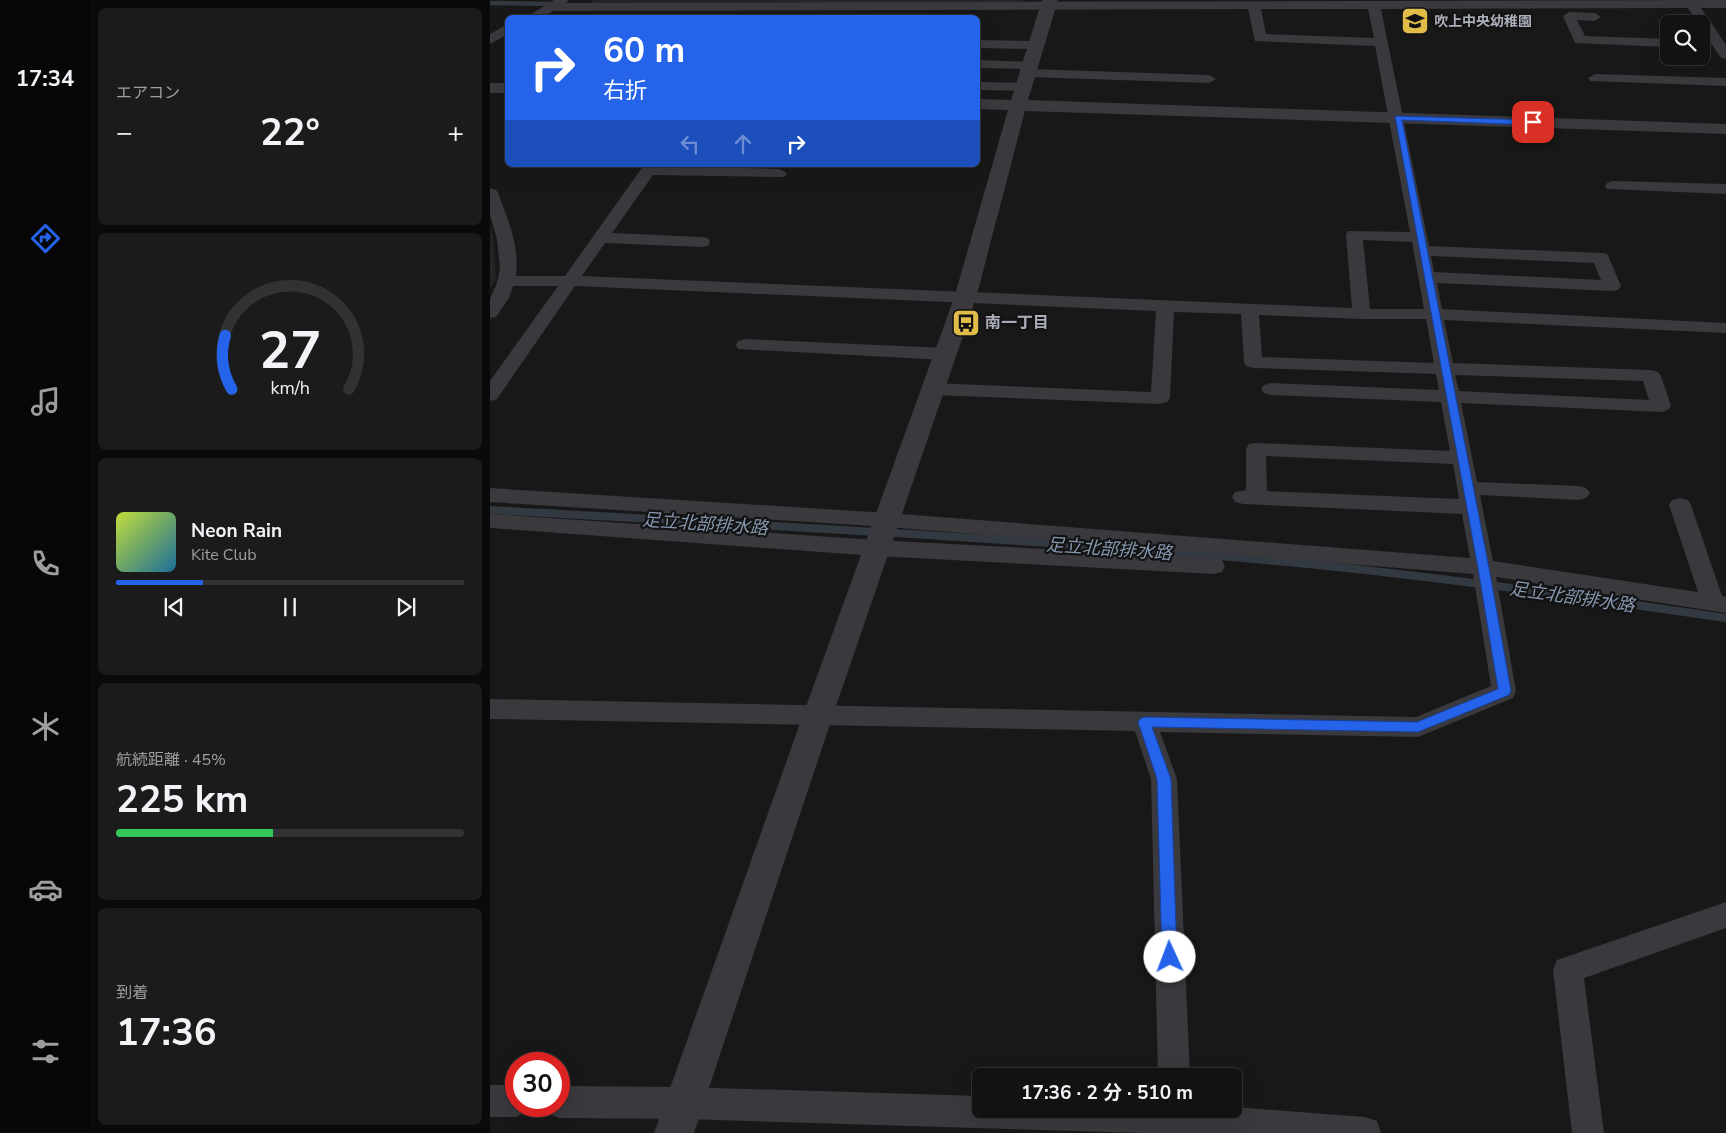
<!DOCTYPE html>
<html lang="ja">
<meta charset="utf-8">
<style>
body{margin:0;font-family:"Nunito Sans","Noto Sans JP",sans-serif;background:#1b1b1c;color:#f1f3f6;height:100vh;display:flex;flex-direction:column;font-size:19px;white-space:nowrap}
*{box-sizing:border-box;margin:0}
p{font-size:16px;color:#9c9ea0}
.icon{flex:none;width:28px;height:28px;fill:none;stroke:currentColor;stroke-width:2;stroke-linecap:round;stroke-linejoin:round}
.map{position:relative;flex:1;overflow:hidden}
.side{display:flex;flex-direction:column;gap:8px;padding:8px;background:#0a0a0a;width:400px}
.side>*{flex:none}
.guide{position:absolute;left:15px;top:15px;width:475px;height:152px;border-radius:8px;box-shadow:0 5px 20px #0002,0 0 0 1px #313233;background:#2563eb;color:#fff;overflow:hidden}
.tools{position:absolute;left:1170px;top:15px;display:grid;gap:10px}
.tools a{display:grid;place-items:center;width:50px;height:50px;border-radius:8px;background:#121213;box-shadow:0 5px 20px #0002,0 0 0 1px #313233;font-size:25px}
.speed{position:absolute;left:15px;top:1052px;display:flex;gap:10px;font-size:25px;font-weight:700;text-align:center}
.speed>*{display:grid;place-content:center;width:65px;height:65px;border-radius:50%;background:#121213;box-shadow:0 5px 20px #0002,0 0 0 1px #313233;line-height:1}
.speed .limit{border:8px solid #d22;background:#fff;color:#111}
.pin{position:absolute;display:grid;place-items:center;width:42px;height:42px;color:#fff;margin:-21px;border-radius:10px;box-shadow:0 2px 8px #0006}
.me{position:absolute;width:55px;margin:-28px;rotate:358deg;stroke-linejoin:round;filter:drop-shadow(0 0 4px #0008)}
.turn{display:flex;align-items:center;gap:18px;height:105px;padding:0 15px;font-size:22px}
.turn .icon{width:65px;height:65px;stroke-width:2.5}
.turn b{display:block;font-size:35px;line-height:42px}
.lanes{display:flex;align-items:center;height:48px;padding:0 15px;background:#0003;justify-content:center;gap:25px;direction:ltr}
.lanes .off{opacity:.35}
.big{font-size:38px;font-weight:700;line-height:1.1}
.side .widget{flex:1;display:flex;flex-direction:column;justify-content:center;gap:8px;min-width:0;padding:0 18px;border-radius:8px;background:#1b1b1c}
.side .dial{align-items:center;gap:0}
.dial svg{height:130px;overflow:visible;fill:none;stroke:#313233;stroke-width:7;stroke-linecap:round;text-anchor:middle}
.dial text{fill:#f1f3f6;stroke:none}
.song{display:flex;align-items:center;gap:15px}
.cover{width:60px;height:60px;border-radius:8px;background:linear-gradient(135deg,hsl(70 70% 55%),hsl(200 70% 35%))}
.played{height:5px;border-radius:2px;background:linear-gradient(90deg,#2563eb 25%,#313233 25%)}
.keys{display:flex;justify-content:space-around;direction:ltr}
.heat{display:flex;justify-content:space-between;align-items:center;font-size:28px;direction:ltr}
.charge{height:8px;border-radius:4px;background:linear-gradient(90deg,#34c759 45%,#313233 0)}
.trip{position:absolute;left:482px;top:1068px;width:270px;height:50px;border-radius:8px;background:#121213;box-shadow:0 5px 20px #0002,0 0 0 1px #313233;font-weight:700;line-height:50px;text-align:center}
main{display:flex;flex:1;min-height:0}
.tab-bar{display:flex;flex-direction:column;width:90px;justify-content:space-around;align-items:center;background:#070708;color:#9c9ea0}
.tab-bar .icon{width:35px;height:35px}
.tab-bar .selected{color:#2563eb}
.tab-bar b{font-size:22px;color:#f1f3f6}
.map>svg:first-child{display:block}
.built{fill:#242426}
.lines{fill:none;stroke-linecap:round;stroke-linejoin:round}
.stream-far1{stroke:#323941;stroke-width:4.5}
.stream{stroke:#323941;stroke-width:8}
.minor{fill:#39393e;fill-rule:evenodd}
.tertiary{fill:#39393e;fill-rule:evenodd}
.route{fill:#2563eb;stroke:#184099}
.labels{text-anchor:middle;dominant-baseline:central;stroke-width:4.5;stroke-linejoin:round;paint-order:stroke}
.far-poi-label{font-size:14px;font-weight:bold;fill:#abaeb8;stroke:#131314;text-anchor:start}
.poi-label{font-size:16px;font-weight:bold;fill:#abaeb8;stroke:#131314;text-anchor:start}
.water-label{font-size:18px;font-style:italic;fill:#8698af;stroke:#131314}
</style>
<main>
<nav class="tab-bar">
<b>17:34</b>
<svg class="icon selected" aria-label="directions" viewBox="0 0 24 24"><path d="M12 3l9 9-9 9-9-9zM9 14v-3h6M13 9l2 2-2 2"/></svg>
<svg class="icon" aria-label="music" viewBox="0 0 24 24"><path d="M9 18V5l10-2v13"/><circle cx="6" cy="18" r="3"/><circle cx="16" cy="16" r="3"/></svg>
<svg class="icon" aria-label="phone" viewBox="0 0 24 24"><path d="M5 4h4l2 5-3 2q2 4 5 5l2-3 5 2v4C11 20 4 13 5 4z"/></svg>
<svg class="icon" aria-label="climate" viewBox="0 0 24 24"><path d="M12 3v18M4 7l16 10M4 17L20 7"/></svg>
<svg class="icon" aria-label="car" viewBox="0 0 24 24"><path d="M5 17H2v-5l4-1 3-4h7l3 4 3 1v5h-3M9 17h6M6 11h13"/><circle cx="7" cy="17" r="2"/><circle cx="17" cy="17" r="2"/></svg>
<svg class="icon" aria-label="filters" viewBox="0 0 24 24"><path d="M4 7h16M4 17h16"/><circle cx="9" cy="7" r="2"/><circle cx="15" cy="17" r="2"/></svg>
</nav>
<section class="side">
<div class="widget"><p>エアコン</p>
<div class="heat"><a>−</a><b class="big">22°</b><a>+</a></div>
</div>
<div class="widget dial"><svg viewBox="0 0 100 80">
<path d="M14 69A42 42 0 1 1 86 69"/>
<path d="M14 69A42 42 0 0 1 10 36" stroke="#2563eb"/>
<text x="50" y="56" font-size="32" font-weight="700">27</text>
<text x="50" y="72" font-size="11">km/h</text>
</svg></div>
<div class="widget">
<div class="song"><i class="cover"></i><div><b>Neon Rain</b><p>Kite Club</p></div></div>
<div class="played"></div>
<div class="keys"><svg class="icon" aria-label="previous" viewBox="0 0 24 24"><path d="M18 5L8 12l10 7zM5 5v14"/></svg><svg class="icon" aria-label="pause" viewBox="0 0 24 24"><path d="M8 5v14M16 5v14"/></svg><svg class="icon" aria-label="next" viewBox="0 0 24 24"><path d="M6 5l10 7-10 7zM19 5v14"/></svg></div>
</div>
<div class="widget"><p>航続距離 · 45%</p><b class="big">225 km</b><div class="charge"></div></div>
<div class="widget"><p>到着</p><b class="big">17:36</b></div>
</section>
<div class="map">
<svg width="1236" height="1133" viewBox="0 0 1236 1133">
<rect width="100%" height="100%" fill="#181819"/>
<path class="built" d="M104,0H533L531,5L98,6Z
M0,227L3,236L6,279L0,289Z"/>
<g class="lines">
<path class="stream-far1" d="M0,3L61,4"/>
<path class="stream" d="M0,510C266,525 532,538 797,562C944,576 1090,597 1236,618"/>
<path class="minor" d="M64,0H79L76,3L1236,0V8H1211L1236,45V59L1231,58L1211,28V24H1209L1198,8L891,9L939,246L1111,253L1117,254L1119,258L1131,286L1128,290L1122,291L947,283L952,309L1236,323V333L954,320L963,363L1161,370L1168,372L1171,376L1181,406L1178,410L1171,412L971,403L987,482L1089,486L1096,488L1100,493L1096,498L1089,500L990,495L1003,561L1208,592L1179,505L1182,500L1190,498L1198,500L1201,505L1232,596L1236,597V613L1006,577L1026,691L1023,698L928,737L670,732L687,779L700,1076H668L661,779L645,731L0,719V699L926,717L1001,686L983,574L398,527L0,502V488L398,513L980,558L972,514L753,504L745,502L742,497L745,492L756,490V449L759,444L766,443L960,451L951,402L781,395L774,393L771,389L774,385L781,383L949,390L946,374L763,368L756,366L754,362L751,314L684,312L680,398L677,402L670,404L443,395L436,393L433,389L436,385L443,383L661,392L666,311L85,286L7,399L0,401V381L68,286H23L19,298L6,317L0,318V299L7,283L10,268L7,239L0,215V188L6,190L8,193C18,219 30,247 26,276H75L154,165L289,169L294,171L297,174L294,177L163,175L122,233L212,237L218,238L220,242L218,246L212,247L115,243L92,276L862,308L856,235L858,231L920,232L885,46L765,41L758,9L63,11L51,18H35ZM771,9H878L884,38L776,34ZM873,240L922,242L934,309H880ZM941,256L1104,263L1111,280L944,272ZM769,315L872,319H936L944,363L772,357ZM965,375L1153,381L1159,400L969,391ZM776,456L963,464L969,499L777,491Z
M1079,12L1105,13L1111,17L1105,21L1087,20L1095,36L1179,39V47L1085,43L1073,16Z
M18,24V34L0,44V34Z
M488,40L546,41L553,45L546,49L488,48Z
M488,60L545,62L547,65L540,69L719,75L726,79L719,83L538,77L531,73L537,69L488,68Z
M1105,74L1236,78V86L1100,81L1098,78Z
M488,82L534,83L541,87L534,91L488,90Z
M1123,181L1236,184V194L1117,189L1115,186L1117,183Z
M255,339L455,348L462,350L464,354L462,358L455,360L248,349L246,345L248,341Z
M0,514L386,540L724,558L732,560L735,566L732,572L724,574L386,556L0,528Z
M1236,902V928L1094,978L1114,1133H1082L1063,970L1067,960Z
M0,1085H26V1106H40L37,1112L26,1117H0Z
M69,1086L194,1087L491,1096V1109L744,1107L875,1117L887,1121L891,1133H653L194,1119L69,1118L58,1113L55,1106H69Z"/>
<path class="tertiary" d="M552,0H568L538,100L1236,124V134L535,111L486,298L343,715L204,1133H164L313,715L464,298L518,110L488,109V99L521,100Z
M0,83H18V93H0Z"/>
</g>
<path class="route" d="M905,116L1043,120L1047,122L1043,125L912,120L999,568L1021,691L1019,695L928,732L662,727L681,779L687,957L685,962L680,964L675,962L672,957L667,779L648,722L650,719L654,717L927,722L1008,689L988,568Z"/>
<defs>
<g id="school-square" transform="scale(1.4375)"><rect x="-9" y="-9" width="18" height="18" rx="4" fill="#e1bc48" stroke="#131314"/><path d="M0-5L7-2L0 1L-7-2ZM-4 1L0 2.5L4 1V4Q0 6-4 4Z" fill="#111"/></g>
<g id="bus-square" transform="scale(1.4375)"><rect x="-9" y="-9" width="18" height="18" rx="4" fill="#e1bc48" stroke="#131314"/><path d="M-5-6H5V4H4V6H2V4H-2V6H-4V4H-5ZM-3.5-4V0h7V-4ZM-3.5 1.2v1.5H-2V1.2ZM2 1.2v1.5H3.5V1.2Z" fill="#111"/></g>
</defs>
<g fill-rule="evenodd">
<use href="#school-square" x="925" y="21"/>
<use href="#bus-square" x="476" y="323"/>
</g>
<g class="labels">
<g class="far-poi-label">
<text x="944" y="21">吹上中央幼稚園</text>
</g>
<g class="poi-label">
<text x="495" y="323">南一丁目</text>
</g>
<g class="water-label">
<text transform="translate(215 524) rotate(4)">足立北部排水路</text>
<text transform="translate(619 549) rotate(4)">足立北部排水路</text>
<text transform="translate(1082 597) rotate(8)">足立北部排水路</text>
</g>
</g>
</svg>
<div class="tools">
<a><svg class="icon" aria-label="search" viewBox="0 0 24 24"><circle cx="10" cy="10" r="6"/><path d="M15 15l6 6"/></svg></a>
</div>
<div class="speed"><div class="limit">30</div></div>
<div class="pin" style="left:1043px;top:122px;background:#d93025"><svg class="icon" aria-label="arrive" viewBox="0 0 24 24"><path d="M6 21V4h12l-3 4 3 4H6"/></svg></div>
<svg class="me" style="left:680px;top:957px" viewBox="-20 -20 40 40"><circle r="19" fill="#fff"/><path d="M0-13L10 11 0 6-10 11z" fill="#2563eb"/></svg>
<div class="trip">17:36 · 2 分 · 510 m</div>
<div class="guide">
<div class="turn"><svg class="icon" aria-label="right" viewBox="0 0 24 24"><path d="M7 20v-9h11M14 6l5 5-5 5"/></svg><div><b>60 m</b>右折</div></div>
<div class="lanes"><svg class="icon off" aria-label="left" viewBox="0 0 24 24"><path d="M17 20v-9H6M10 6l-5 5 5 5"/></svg><svg class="icon off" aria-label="ahead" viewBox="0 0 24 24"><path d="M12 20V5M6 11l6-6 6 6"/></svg><svg class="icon" aria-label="right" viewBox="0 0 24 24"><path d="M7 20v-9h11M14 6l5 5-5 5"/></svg></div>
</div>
</div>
</main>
